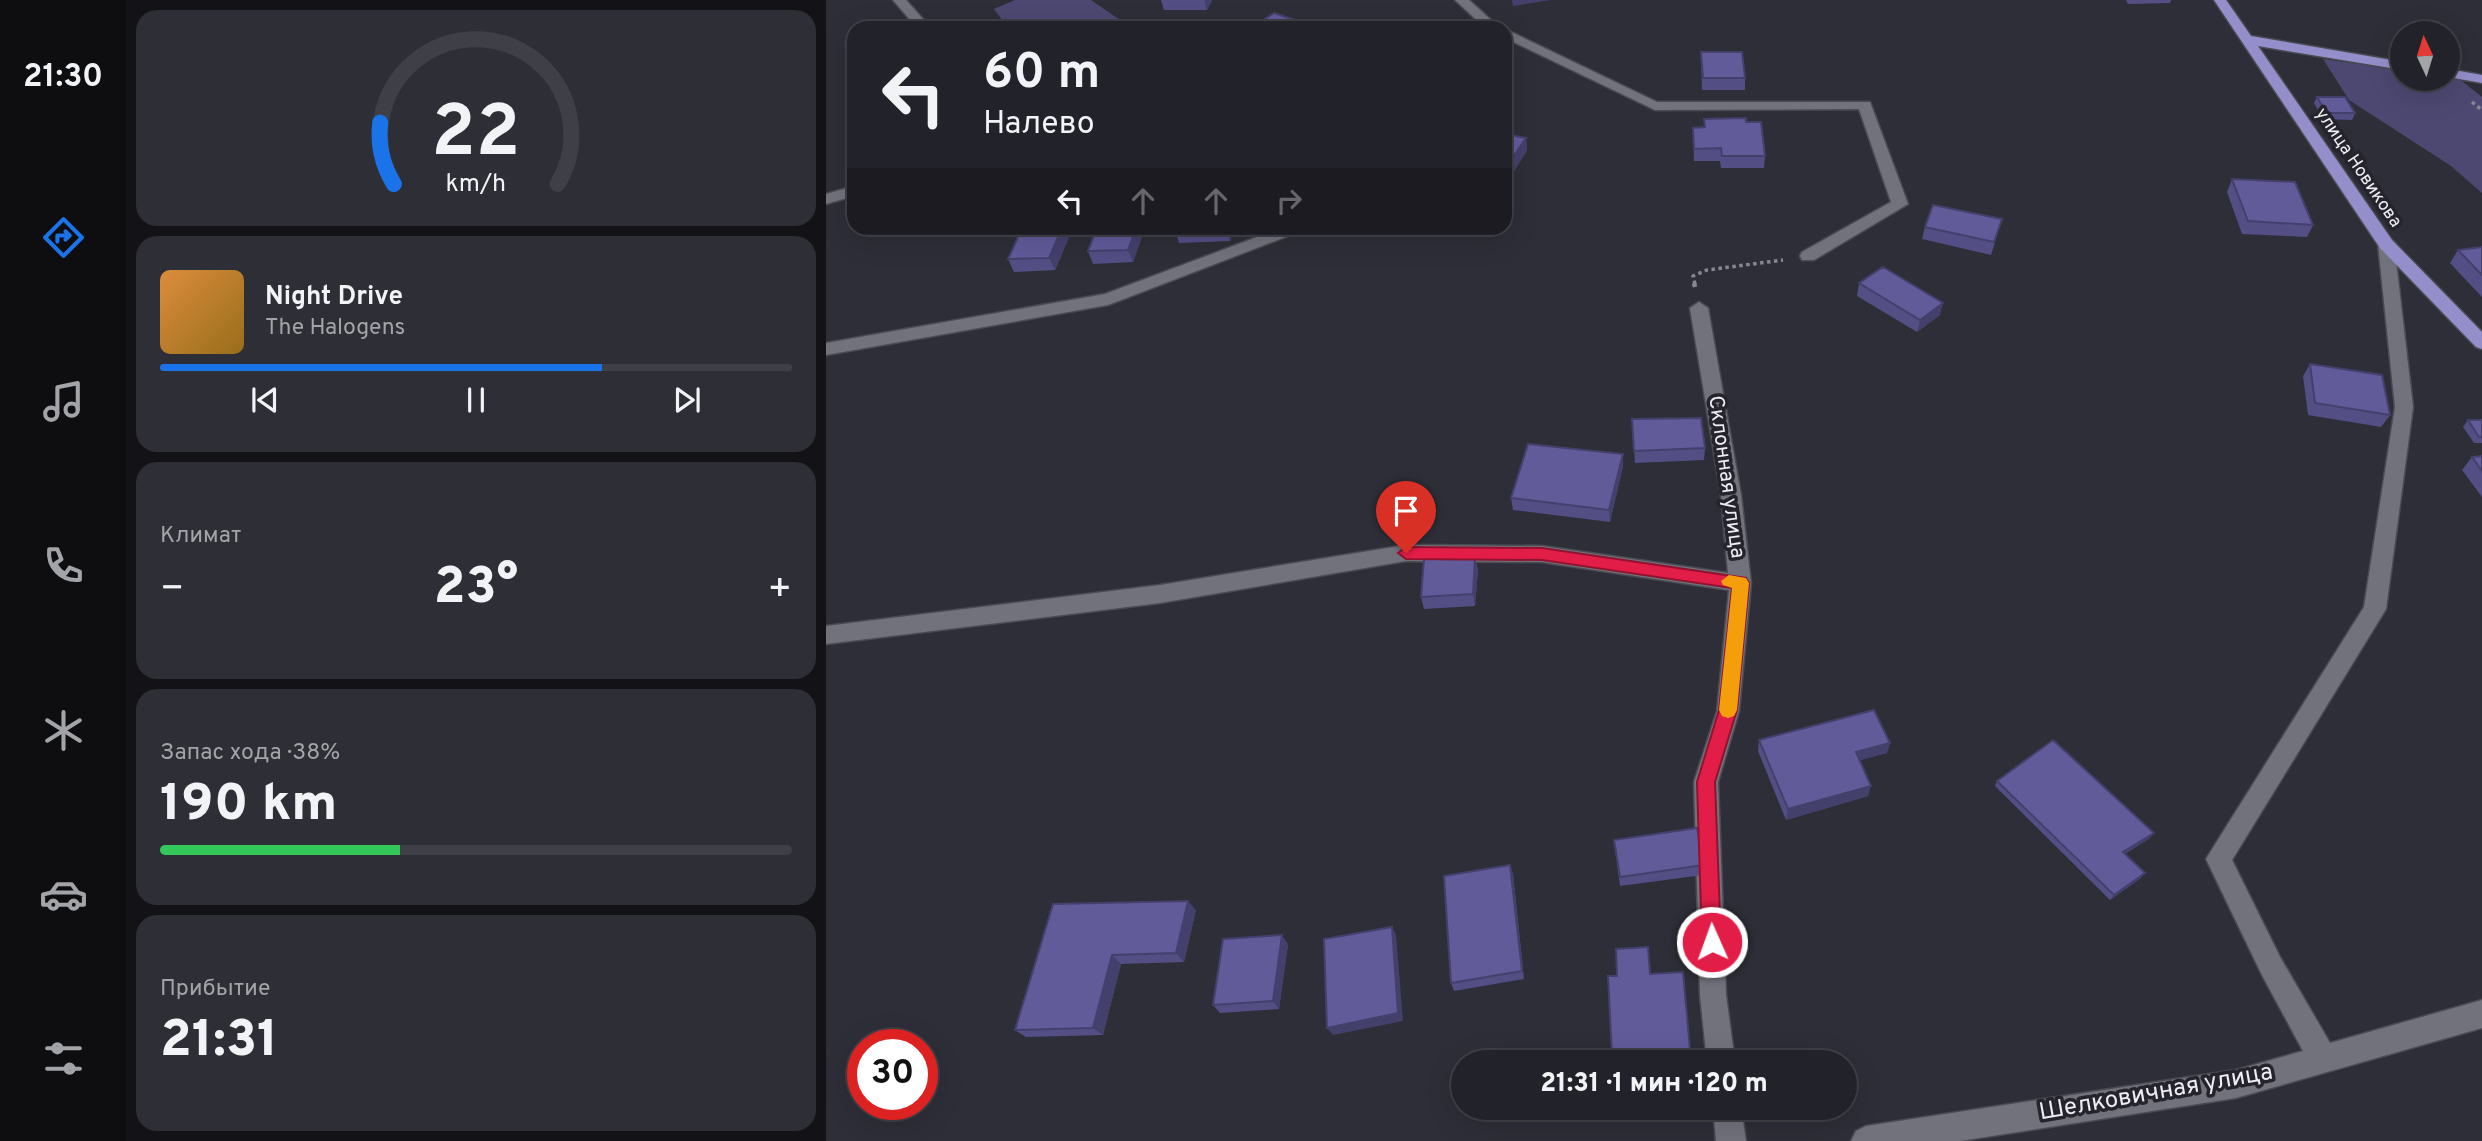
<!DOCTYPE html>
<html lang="ru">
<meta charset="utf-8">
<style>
body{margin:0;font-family:Overpass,sans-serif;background:#2e2f36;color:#f1f3f6;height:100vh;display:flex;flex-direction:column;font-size:26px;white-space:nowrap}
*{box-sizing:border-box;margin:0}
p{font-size:23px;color:#a2a4a8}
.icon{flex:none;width:38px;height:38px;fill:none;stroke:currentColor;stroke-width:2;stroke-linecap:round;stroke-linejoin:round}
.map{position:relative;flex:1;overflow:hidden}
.sheet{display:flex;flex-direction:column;gap:10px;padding:10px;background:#131317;width:700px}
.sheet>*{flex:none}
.top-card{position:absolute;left:21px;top:21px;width:665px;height:214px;border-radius:21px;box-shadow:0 7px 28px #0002,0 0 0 2px #3f3f47;background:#22222a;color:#f1f3f6;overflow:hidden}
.needle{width:46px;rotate:356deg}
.buttons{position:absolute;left:1564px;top:21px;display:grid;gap:14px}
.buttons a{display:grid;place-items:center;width:70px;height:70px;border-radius:50%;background:#22222a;box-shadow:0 7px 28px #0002,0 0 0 2px #3f3f47;font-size:35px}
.speed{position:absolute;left:21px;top:1029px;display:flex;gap:14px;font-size:35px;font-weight:700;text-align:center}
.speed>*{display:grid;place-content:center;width:91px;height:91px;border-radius:50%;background:#22222a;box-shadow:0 7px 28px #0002,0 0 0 2px #3f3f47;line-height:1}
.speed .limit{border:10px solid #d22;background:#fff;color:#111}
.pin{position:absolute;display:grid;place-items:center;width:60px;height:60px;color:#fff;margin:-72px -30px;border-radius:50% 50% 50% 0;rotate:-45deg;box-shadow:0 0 7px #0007}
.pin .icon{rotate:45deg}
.me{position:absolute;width:77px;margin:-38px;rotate:358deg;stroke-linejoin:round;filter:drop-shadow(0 0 5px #0008)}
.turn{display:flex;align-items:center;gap:24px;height:147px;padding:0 21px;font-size:32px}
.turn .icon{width:91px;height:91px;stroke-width:2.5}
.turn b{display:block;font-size:49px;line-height:60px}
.lanes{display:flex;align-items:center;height:66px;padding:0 21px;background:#0003;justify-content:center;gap:35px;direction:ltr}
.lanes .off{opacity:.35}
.big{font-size:52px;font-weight:800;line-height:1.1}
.sheet .card{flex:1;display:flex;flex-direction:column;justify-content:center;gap:10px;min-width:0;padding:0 24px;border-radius:21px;background:#2e2f36}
.sheet .dial{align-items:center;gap:0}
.dial svg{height:182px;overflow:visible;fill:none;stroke:#3f3f47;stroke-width:7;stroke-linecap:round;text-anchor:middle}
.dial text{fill:#f1f3f6;stroke:none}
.song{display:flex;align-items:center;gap:21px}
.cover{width:84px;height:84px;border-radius:10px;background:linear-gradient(135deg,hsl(30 70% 55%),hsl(40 70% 35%))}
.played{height:7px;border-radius:4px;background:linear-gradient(90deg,#1a73e8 70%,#3f3f47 70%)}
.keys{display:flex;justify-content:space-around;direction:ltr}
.heat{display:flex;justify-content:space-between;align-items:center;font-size:38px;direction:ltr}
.charge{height:10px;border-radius:5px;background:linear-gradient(90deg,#34c759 38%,#3f3f47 0)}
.trip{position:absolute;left:625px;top:1050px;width:406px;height:70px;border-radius:35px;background:#22222a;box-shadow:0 7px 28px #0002,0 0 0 2px #3f3f47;font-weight:800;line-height:70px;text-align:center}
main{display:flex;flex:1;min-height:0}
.tab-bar{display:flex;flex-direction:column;width:126px;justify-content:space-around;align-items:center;background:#0e0e11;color:#a2a4a8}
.tab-bar .icon{width:49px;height:49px}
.tab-bar .active{color:#1a73e8}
.tab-bar b{font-size:32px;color:#f1f3f6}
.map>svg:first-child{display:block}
.green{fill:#4c4871}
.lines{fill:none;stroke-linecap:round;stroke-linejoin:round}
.minor-casing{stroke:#4a4a52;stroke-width:3}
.major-casing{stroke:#4a4a52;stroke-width:3}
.path-far1{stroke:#878790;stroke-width:3.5;stroke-dasharray:3.5 3.5;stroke-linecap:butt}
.path{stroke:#878790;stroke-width:4.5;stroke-dasharray:5 5;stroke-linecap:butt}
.minor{fill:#72727d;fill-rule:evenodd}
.major{fill:#948fca;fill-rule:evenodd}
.wall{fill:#534e84}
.shaded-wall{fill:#44406c}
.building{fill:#615b9a;stroke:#44406c;stroke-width:2}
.route{fill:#e11d48;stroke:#92132f;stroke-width:2}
.slow{fill:#f59e0b}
.labels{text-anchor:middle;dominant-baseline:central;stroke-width:7;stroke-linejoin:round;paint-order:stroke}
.far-street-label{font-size:18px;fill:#ededf4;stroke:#25242d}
.street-label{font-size:21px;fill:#ededf4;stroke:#25242d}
.near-street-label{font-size:24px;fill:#ededf4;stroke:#25242d}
</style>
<main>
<nav class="tab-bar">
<b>21:30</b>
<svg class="icon active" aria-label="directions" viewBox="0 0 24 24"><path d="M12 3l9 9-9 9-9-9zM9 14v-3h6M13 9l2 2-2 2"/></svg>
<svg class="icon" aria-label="music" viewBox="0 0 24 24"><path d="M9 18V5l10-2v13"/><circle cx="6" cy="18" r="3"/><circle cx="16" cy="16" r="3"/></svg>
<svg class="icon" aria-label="phone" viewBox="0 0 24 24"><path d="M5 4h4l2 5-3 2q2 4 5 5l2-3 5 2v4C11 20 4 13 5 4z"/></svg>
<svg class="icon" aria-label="climate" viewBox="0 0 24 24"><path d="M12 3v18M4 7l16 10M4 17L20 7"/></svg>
<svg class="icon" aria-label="car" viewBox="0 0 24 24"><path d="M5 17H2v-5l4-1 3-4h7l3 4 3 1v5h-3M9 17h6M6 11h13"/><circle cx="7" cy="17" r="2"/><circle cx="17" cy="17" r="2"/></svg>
<svg class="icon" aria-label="filters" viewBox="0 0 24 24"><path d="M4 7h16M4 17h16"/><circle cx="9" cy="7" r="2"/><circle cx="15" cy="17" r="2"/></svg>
</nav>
<section class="sheet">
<div class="card dial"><svg viewBox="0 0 100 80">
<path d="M14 69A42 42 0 1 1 86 69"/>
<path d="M14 69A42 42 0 0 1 8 42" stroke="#1a73e8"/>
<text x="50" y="56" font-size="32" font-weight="700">22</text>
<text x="50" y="72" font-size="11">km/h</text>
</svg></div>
<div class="card">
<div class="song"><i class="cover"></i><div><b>Night Drive</b><p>The Halogens</p></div></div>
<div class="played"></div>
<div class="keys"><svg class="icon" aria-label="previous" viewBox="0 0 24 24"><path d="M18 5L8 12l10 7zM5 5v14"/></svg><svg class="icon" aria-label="pause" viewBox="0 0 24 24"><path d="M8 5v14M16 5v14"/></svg><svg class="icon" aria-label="next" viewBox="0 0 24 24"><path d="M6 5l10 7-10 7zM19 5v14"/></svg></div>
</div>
<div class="card"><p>Климат</p>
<div class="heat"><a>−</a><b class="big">23°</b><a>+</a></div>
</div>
<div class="card"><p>Запас хода · 38%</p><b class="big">190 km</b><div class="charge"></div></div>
<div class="card"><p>Прибытие</p><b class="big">21:31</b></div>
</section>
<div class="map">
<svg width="1656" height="1141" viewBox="0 0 1656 1141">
<rect width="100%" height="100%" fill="#2e2e38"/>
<path class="green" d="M189,0H265L306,28H182L168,9Z
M1497,59L1577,70V79L1632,78L1656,97V193L1625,166L1523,100Z"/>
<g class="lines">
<g class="minor-casing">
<path id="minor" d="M67,0H80L105,28H91Z
M629,0H643L674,28H659Z
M679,29L831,102H1044L1082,204L988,260H976L974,256L976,252L1065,202L1033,109L829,110L679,38Z
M28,186V196L0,204V194Z
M455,228H477L475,231L282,305L0,355V343L279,294Z
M1560,239L1568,244L1587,407L1560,609L1406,860L1454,957L1504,1043L1656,1000V1028L1410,1098L1134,1141H1025L1030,1131L1040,1126L1410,1070L1477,1051L1436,975L1380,859L1538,607L1569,407L1552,244Z
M873,302L882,308L915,495L925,583L913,711L892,782L900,995L909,1062H881L874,995L868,782L891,711L903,590L716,562L580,561L334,603L0,644V626L334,585L580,545L716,546L902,573L895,495L864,308Z
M887,1108H915L920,1141H890Z"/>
</g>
<g class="major-casing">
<path id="major" d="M1388,0H1400L1425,36L1577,62V70L1432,46L1566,240L1656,332V349L1650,347L1554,248Z
M1622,69L1656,75V83L1622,77Z"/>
</g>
<path class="path-far1" d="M1646,102L1656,110
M869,284L867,276L881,270L957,260"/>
<path class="path" d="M868,283L869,287"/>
<use href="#minor" class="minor"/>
<use href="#major" class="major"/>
</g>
<path class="wall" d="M335,0H386L381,10H338Z
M1300,0H1345L1344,3L1302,4Z
M875,52L919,78V90H876Z
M1491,97L1529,113L1526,120L1497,119L1488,103Z
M878,119L920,122L939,156L938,168H895L894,161H868L867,128L878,127Z
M679,134L700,138L701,150L685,176L679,175Z
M1406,179L1487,225L1481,237L1416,234L1401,192Z
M1099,227L1172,232L1165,255L1096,239Z
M196,228H247L229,270L188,272L182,259Z
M271,228H319L307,262L267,264L262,251Z
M350,228H408L404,241L353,243L349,230Z
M1656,247V297L1624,263L1632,250Z
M1033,283L1114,315L1091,332L1031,296Z
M1484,364L1564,415L1555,427L1482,415L1477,376Z
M806,419L879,448L878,460L809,463Z
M1642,420H1656V443H1648L1637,427Z
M797,454V466L784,522L687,510L685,498Z
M1656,456V497L1636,470L1646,457Z
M649,558L652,570L649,606L598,609L595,597Z
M933,740L1064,743L1061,753L1034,760L1042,796L960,820L932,751Z
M1171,781L1324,838L1299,854L1315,878L1284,900L1169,786Z
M788,840L878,865L877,875L794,886Z
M684,865L687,874L698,979L628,991L625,983Z
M227,904L370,910L358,962L295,964L277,1035L200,1037L189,1030Z
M462,944L453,1009L394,1013L387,1005Z
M782,976L864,1050L863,1058L786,1062Z"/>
<path class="shaded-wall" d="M378,0H386L381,10Z
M686,0H725L687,6Z
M700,138L701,150L685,176L683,163Z
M236,228H247L229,270L223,258Z
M310,228H319L307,262L302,250Z
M400,229V228H408L404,241Z
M1117,303L1114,315L1091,332L1094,320Z
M797,454V466L784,522L783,510Z
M649,558L652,570L649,606L647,594Z
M1064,743L1061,753L1027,762L1030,752Z
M1045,786L1042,796L960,820L962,809Z
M1328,833L1324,838L1293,857L1297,852Z
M684,865L687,874L698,979L696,971Z
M1319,873L1315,878L1284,900L1288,895Z
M362,901L370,910L358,962L350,953Z
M566,927L570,935L577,1021L507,1035L501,1028Z
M456,935L462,944L453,1009L447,1001Z
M286,955L295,964L277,1035L267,1028Z"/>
<path class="building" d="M448,13L490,27L489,28H425Z
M525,24L537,28H519Z
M875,52H916L919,78H877Z
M1491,97H1519L1529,113H1500Z
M920,118V122H935L939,156H896L895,148L868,149L867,128L879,127L878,119Z
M679,134L700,138L683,163L679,162Z
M1406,179L1469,182L1487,225L1422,221Z
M1107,205L1176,219L1168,242L1099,227Z
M196,228H236L223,258L182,259Z
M271,228H310L302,250L262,251Z
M350,228H400V229L349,230Z
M1656,247V275L1632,250Z
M1057,267L1117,303L1094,320L1033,283Z
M1484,364L1556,375L1564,415L1489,403Z
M875,418L879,448L808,451L806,419Z
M1642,420H1656V437H1653Z
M702,444L797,454L783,510L685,498Z
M1656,456V471L1646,457Z
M649,558L647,594L595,597L598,559Z
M1048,710L1064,743L1030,752L1045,786L962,809L933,740Z
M1227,740L1328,833L1297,852L1319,873L1288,895L1171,781Z
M871,828L878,865L794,877L788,840Z
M684,865L696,971L625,983L618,876Z
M362,901L350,953L286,955L267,1028L189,1030L227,904Z
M566,927L572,1013L501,1028L498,939Z
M456,935L447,1001L387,1005L397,939Z
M822,947L824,974L857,972L864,1050L786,1056L782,976H791L790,949Z"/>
<path class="route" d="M580,547L716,548L920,578L923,583L911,710L889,782L895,942L893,948L886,951L878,948L876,942L871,782L893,710L906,588L716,560L580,559L572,553Z"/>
<path class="slow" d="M903,575L920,578L923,583L911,710L908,716L902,718L896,716L893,710L906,588L897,585L895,581Z"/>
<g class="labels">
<g class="far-street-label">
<text transform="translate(1532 168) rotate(56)">улица Новикова</text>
</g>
<g class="street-label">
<text transform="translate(900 477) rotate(82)">Склонная улица</text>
</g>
<g class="near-street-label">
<text transform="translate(1330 1093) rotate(-10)">Шелковичная улица</text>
</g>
</g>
</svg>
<div class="buttons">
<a><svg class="needle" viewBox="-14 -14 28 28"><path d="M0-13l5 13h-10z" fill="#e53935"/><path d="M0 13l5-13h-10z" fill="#a2a4a8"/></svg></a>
</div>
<div class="speed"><div class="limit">30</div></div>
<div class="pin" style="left:580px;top:553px;background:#d93025"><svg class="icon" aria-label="arrive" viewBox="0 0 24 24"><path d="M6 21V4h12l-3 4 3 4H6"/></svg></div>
<svg class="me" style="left:886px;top:942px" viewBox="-20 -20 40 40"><circle r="17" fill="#e11d48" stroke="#fff" stroke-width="3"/><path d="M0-11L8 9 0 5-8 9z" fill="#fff"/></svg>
<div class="trip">21:31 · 1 мин · 120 m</div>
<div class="top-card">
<div class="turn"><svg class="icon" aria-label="left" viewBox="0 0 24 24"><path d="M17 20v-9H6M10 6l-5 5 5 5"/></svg><div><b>60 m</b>Налево</div></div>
<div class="lanes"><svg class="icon" aria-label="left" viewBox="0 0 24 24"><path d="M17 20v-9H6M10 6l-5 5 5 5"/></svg><svg class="icon off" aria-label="ahead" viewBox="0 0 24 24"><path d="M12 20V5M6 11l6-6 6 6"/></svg><svg class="icon off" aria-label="ahead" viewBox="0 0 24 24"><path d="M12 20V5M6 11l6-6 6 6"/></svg><svg class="icon off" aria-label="right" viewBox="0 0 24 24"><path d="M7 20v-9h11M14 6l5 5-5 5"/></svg></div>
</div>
</div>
</main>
